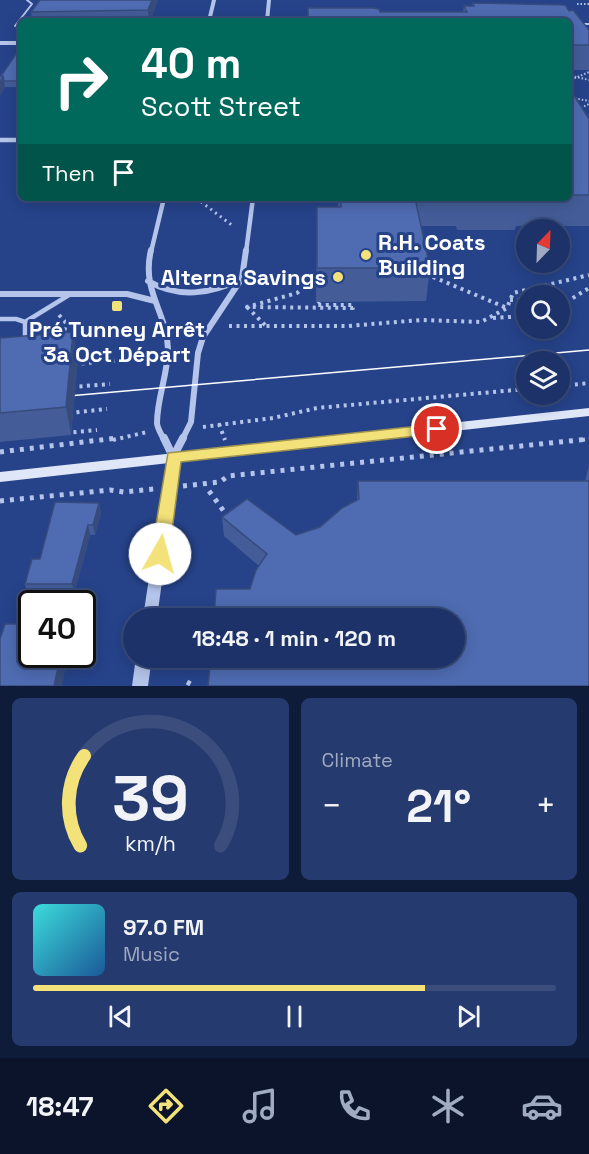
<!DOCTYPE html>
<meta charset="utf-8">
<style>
body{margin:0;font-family:"Space Grotesk",sans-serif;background:#253a6e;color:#f1f3f6;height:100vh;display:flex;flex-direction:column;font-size:22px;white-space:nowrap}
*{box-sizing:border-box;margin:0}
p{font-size:20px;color:#a0aac0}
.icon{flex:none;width:33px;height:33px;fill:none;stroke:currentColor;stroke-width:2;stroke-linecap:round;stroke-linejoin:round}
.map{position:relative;height:686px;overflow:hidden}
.panel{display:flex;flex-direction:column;gap:12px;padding:12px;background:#0f1c39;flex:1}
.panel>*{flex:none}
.top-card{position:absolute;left:18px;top:18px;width:554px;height:183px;border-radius:9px;box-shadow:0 3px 15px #0003,0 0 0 2px #3a4d7c;background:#00695c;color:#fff;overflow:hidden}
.needle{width:39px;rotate:23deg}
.tools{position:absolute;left:516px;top:219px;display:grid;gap:12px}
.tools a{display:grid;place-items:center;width:54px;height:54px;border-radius:50%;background:#1c3268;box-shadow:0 3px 15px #0003,0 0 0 2px #3a4d7c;font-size:30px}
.speed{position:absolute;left:18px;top:590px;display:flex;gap:12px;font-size:30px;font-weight:700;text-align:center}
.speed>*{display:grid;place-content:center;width:78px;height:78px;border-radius:50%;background:#1c3268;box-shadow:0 3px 15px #0003,0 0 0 2px #3a4d7c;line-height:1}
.speed .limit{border:3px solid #111;border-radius:9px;background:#fff;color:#111}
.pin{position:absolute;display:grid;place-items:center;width:51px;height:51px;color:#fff;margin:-26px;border:3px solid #fff;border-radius:50%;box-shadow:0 2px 6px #0007}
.me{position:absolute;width:66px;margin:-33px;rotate:7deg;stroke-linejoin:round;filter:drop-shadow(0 0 4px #0008)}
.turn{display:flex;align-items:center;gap:21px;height:126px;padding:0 24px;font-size:27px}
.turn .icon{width:78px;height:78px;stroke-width:2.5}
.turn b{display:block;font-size:42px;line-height:51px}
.then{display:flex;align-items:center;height:57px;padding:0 24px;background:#0003;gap:12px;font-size:22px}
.big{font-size:45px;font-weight:700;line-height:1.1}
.panel .tile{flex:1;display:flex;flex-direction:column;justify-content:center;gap:9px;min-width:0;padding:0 21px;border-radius:9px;background:#253a6e}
.panel .dial{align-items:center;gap:0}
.dial svg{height:156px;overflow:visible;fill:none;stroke:#3a4d7c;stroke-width:7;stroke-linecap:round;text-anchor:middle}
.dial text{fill:#f1f3f6;stroke:none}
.song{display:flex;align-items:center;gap:18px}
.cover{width:72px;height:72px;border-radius:9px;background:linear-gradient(135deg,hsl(180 70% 55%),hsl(210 70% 35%))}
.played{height:6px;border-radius:3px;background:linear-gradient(90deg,#f3e279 75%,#3a4d7c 75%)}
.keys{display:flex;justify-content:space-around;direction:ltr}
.heat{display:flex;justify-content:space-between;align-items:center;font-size:33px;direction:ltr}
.panel .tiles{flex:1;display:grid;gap:12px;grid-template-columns:1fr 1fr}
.tile:last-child{grid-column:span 2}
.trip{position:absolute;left:123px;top:608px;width:342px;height:60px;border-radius:30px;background:#1c3268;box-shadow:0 3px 15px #0003,0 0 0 2px #3a4d7c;font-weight:700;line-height:60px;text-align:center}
.tab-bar{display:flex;height:96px;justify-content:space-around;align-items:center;background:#0b142a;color:#a0aac0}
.tab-bar .icon{width:42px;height:42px}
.tab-bar .current{color:#f3e279}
.tab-bar b{font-size:27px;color:#f1f3f6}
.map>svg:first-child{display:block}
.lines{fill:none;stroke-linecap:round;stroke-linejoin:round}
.path-far3{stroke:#b4c4ea;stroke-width:2;stroke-dasharray:1.5 2;stroke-linecap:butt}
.path-far2{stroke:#b4c4ea;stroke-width:3;stroke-dasharray:2 4;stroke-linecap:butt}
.path-far1{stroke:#b4c4ea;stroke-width:4;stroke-dasharray:3 4.5;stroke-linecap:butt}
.path{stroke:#b4c4ea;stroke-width:5;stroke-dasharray:4 6;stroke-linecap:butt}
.service-far1{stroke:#b4c4ea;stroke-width:2}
.service{stroke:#b4c4ea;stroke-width:4.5}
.minor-far3{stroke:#b4c4ea;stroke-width:4}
.minor-far2{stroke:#b4c4ea;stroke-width:4.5}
.minor-far1{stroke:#b4c4ea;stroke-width:6}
.minor{stroke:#b4c4ea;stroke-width:8}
.tertiary{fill:#b4c4ea;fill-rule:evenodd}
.secondary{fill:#dee6f8;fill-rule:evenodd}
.tram{stroke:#fff;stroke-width:1.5}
.wall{fill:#445d99}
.shaded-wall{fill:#374c7d}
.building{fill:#4f6cb2;stroke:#374c7d;stroke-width:1.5}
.route{fill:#f3e279;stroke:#9e934f;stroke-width:1.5}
.poi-dot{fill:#f3e279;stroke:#26438a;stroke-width:2}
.labels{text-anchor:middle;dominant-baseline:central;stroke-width:6;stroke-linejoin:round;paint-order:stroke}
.poi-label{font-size:22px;font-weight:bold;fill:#fff;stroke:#26438a;text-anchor:start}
</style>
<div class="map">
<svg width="589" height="686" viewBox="0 0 589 686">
<rect width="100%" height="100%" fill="#26438a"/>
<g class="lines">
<path class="path-far3" d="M577,4H589
M177,21L178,18H200
M568,75L589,80
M568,81L589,72
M568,97L589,101
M581,108L589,104"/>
<path class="path-far2" d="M196,198L233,226
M130,201H154"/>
<path class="path-far1" d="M168,274L215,275
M426,274L507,308
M316,277L297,293L247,307L353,308V305H316L320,302
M510,300H526
M560,306L589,288
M247,307L265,325
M59,315L66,323L63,337
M493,318L526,316
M229,326H348L421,320L481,322L507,308L513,293L589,275
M74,364L148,358
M560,386L589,383
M72,387L110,384
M69,413L107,409
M219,424L225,440
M203,427L273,418L317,408L526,389
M66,433L97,430
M113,440L147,432
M582,440L589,439"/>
<path class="path" d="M0,452L117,438
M183,486L220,482L228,476L589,439
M209,491L228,517
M0,501L110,490L124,492L154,489
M187,682L194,686"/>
<path class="service-far1" d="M568,24H589
M15,26L32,4L27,0"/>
<path class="service" d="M0,319H16L25,322V341
M25,322L69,295"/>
<path class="minor-far3" d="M209,21L214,0
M267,21L269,0
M0,43H21"/>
<path class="minor-far2" d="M0,140H21
M151,252L164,198
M246,252L253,198"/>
<path class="minor-far1" d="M151,250C141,291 167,312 168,349C168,374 157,398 157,423C157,428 162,435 164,440
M148,281C179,299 210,294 242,279
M0,294H127L155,301
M182,440L191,422L198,353L203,337L242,278L246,250"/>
<path class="minor" d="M164,438L173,457
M173,457L183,438"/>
<path class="tertiary" d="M173,453L177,454L179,457L157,618H143L167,457L169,454Z
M136,657H152L148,686H132Z"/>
<path class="secondary" d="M589,408V416L0,482V472Z"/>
<path class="tram" d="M57,397L589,350"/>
</g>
<path class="wall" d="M158,0L150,21H32L31,12Z
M473,3L569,11L589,30V70H568V21L380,12H463L464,6H472Z
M21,54V87H5L0,95V76Z
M568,86L589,119V226H516L515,230H457L456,226H421L430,268L426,301L316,302L317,207H338V198H568Z
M21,105V125H18L16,114Z
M0,338L78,359L71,435L0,442Z
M589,465V686L250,589L259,566L224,536L222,517L296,535L320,527L357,500L358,481H585Z
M99,503L101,513L95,535H90L74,594L27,595L25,584L40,559Z"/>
<path class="shaded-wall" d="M152,0H158L150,21H149L148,10Z
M3,76L5,87L0,95V81Z
M73,332L78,359L71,435L66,407Z
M99,503L101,513L95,535L93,525Z
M88,525L90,535L74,594L72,584Z
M61,654H67L68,656L62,686H54Z"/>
<path class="building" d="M40,0H152L148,10L31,12Z
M473,3L565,5L569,11L573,10L589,30V45H568V21H308V8H373L379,9L380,12H467L464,6H474Z
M16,54H21V81H4L3,76H1Z
M568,86L589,119V195H568Z
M21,105V114H16Z
M341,198H415L430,268H317V207H341Z
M461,198H520V199H461Z
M73,332L66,407L0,413V338Z
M358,481H589V686H208L211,657H454V618H214L216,589H250L256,570L267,554L222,517L247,499L296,535L320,527L342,508L359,499Z
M55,502L99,503L93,525H88L72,584H25L32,559H40Z
M5,624H32V654H61L54,686H0V639Z"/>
<path class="route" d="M437,424L445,429L443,433L181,462L169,554L166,559L160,561L154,559L151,554L168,453Z"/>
<g class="poi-dot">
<circle cx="366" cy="255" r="6"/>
<circle cx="338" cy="277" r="6"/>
<rect x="111" y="300" width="12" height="12" rx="3"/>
</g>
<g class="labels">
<g class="poi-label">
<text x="378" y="242">R.H. Coats<tspan x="378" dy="25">Building</tspan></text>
<text x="326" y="277" text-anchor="end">Alterna Savings</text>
<text x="117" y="329" text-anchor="middle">Pré Tunney Arrêt<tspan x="117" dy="25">3a Oct Départ</tspan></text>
</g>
</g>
</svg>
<div class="tools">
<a><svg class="needle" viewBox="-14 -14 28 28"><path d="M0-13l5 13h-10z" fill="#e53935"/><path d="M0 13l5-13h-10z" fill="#a0aac0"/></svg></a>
<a><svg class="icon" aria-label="search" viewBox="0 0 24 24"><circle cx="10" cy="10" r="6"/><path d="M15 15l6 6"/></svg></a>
<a><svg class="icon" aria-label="layers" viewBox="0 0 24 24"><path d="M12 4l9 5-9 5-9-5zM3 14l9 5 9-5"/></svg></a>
</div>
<div class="speed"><div class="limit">40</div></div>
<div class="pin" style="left:437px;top:429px;background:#d93025"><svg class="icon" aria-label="arrive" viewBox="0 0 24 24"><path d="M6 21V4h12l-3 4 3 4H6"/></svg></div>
<svg class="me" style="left:160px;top:554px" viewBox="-20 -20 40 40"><circle r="19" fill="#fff"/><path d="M0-13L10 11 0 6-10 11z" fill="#f3e279"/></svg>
<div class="trip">18:48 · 1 min · 120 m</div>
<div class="top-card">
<div class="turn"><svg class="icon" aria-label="right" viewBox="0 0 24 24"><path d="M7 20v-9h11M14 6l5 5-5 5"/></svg><div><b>40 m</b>Scott Street</div></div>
<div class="then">Then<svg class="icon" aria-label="arrive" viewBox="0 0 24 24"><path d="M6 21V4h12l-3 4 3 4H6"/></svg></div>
</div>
</div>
<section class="panel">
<div class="tiles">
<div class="tile dial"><svg viewBox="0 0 100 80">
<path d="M14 69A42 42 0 1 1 86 69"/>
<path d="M14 69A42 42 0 0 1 16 23" stroke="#f3e279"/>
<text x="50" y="56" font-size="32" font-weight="700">39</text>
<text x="50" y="72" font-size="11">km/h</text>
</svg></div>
<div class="tile"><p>Climate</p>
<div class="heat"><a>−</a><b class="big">21°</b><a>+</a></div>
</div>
<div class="tile">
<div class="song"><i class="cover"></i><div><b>97.0 FM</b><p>Music</p></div></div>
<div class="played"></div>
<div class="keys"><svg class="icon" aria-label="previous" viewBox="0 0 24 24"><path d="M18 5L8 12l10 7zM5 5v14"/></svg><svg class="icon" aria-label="pause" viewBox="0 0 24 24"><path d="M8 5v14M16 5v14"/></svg><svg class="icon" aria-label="next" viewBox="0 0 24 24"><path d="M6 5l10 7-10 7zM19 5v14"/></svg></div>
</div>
</div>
</section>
<nav class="tab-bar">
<b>18:47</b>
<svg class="icon current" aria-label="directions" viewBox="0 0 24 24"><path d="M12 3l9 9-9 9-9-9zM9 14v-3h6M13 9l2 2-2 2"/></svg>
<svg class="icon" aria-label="music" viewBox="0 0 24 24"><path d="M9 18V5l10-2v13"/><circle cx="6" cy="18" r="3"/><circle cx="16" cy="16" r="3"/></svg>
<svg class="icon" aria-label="phone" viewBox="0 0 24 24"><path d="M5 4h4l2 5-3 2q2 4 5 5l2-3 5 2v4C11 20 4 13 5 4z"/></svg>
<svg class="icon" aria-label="climate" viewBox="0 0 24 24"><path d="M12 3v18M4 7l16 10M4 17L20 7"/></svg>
<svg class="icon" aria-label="car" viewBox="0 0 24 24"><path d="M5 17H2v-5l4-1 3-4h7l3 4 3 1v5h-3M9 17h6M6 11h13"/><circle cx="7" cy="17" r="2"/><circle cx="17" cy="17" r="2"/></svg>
</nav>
